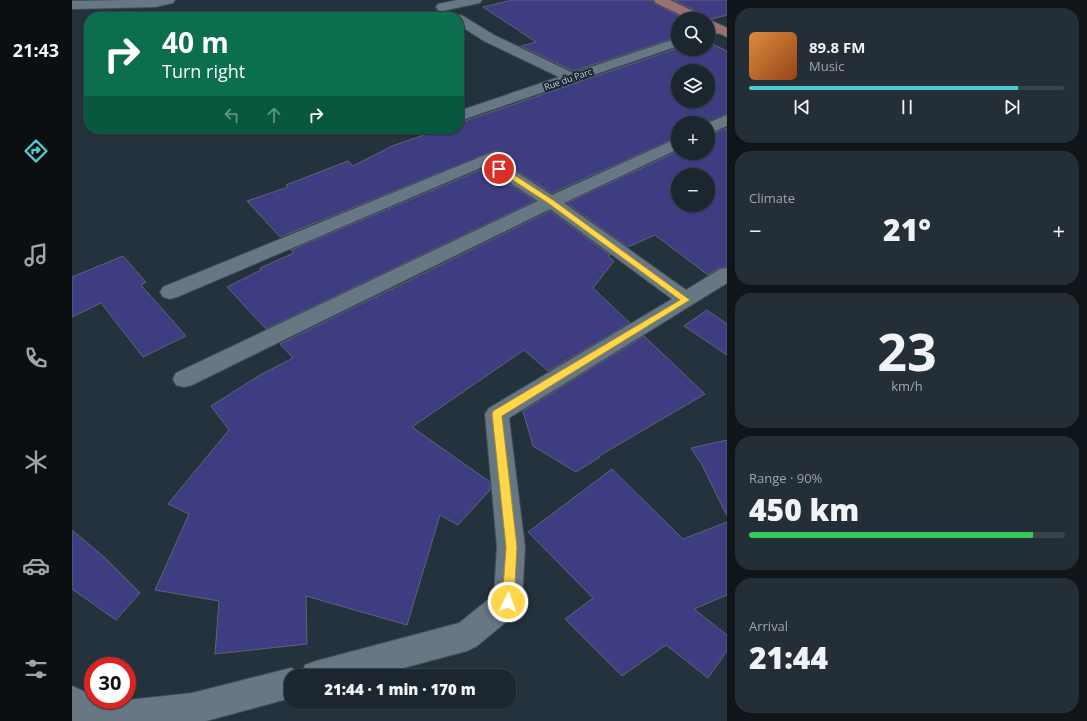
<!DOCTYPE html>
<meta charset="utf-8">
<style>
body{margin:0;font-family:"Open Sans",sans-serif;background:#242e36;color:#f1f3f6;height:100vh;display:flex;flex-direction:column;font-size:15px;white-space:nowrap}
*{box-sizing:border-box;margin:0}
p{font-size:13px;color:#a0a5aa}
.icon{flex:none;width:22px;height:22px;fill:none;stroke:currentColor;stroke-width:2;stroke-linecap:round;stroke-linejoin:round}
.map{position:relative;flex:1;overflow:hidden}
.side{display:flex;flex-direction:column;gap:8px;padding:8px;background:#0f1519;width:360px}
.side>*{flex:none}
.banner{position:absolute;left:12px;top:12px;width:380px;height:122px;border-radius:16px;box-shadow:0 1px 3px #0004,0 0 0 1px #39434a;background:#0b6e4f;color:#fff;overflow:hidden}
.buttons{position:absolute;left:599px;top:12px;display:grid;gap:8px}
.buttons a{display:grid;place-items:center;width:44px;height:44px;border-radius:50%;background:#1b262e;box-shadow:0 1px 3px #0004,0 0 0 1px #39434a;font-size:20px}
.speed{position:absolute;left:12px;top:657px;display:flex;gap:8px;font-size:20px;font-weight:700;text-align:center}
.speed>*{display:grid;place-content:center;width:52px;height:52px;border-radius:50%;background:#1b262e;box-shadow:0 1px 3px #0004,0 0 0 1px #39434a;line-height:1}
.speed .limit{border:6px solid #d22;background:#fff;color:#111}
.pin{position:absolute;display:grid;place-items:center;width:34px;height:34px;color:#fff;margin:-17px;border:2px solid #fff;border-radius:50%;box-shadow:0 1px 4px #0007}
.me{position:absolute;width:44px;margin:-22px;rotate:3deg;stroke-linejoin:round;filter:drop-shadow(0 0 3px #0008)}
.turn{display:flex;align-items:center;gap:14px;height:84px;padding:0 12px;font-size:18px}
.turn .icon{width:52px;height:52px;stroke-width:2.5}
.turn b{display:block;font-size:28px;line-height:34px}
.lanes{display:flex;align-items:center;height:38px;padding:0 12px;background:#0003;justify-content:center;gap:20px;direction:ltr}
.lanes .off{opacity:.35}
.big{font-size:30px;font-weight:800;line-height:1.1}
.side .widget{flex:1;display:flex;flex-direction:column;justify-content:center;gap:6px;min-width:0;padding:0 14px;border-radius:16px;background:#242e36}
.side .dial{align-items:center;gap:0}
.dial b{font-size:52px;line-height:1}
.song{display:flex;align-items:center;gap:12px}
.cover{width:48px;height:48px;border-radius:6px;background:linear-gradient(135deg,hsl(30 70% 55%),hsl(20 70% 35%))}
.played{height:4px;border-radius:2px;background:linear-gradient(90deg,#51ccd1 85%,#39434a 85%)}
.keys{display:flex;justify-content:space-around;direction:ltr}
.heat{display:flex;justify-content:space-between;align-items:center;font-size:22px;direction:ltr}
.charge{height:6px;border-radius:3px;background:linear-gradient(90deg,#34c759 90%,#39434a 0)}
.trip{position:absolute;left:212px;top:669px;width:232px;height:40px;border-radius:16px;background:#1b262e;box-shadow:0 1px 3px #0004,0 0 0 1px #39434a;font-weight:800;line-height:40px;text-align:center}
main{display:flex;flex:1;min-height:0}
.tab-bar{display:flex;flex-direction:column;width:72px;justify-content:space-around;align-items:center;background:#0b0f12;color:#a0a5aa}
.tab-bar .icon{width:28px;height:28px}
.tab-bar .on{color:#51ccd1}
.tab-bar b{font-size:18px;color:#f1f3f6}
.map>svg:first-child{display:block}
.building{fill:#3e3d81;stroke:#616274;fill-rule:evenodd}
.lines{fill:none;stroke-linecap:round;stroke-linejoin:round}
.minor-casing{stroke:#414e57;stroke-width:2}
.major-casing{stroke:#414e57;stroke-width:2}
.minor{fill:#677784;fill-rule:evenodd}
.major{fill:#9c6f72;fill-rule:evenodd}
.route{fill:#ffd54a;stroke:#a68a30}
.labels{text-anchor:middle;dominant-baseline:central;stroke-width:4;stroke-linejoin:round;paint-order:stroke}
.far-street-label{font-size:9px;fill:#cbd4db;stroke:#1a2833}
</style>
<main>
<nav class="tab-bar">
<b>21:43</b>
<svg class="icon on" aria-label="directions" viewBox="0 0 24 24"><path d="M12 3l9 9-9 9-9-9zM9 14v-3h6M13 9l2 2-2 2"/></svg>
<svg class="icon" aria-label="music" viewBox="0 0 24 24"><path d="M9 18V5l10-2v13"/><circle cx="6" cy="18" r="3"/><circle cx="16" cy="16" r="3"/></svg>
<svg class="icon" aria-label="phone" viewBox="0 0 24 24"><path d="M5 4h4l2 5-3 2q2 4 5 5l2-3 5 2v4C11 20 4 13 5 4z"/></svg>
<svg class="icon" aria-label="climate" viewBox="0 0 24 24"><path d="M12 3v18M4 7l16 10M4 17L20 7"/></svg>
<svg class="icon" aria-label="car" viewBox="0 0 24 24"><path d="M5 17H2v-5l4-1 3-4h7l3 4 3 1v5h-3M9 17h6M6 11h13"/><circle cx="7" cy="17" r="2"/><circle cx="17" cy="17" r="2"/></svg>
<svg class="icon" aria-label="filters" viewBox="0 0 24 24"><path d="M4 7h16M4 17h16"/><circle cx="9" cy="7" r="2"/><circle cx="15" cy="17" r="2"/></svg>
</nav>
<div class="map">
<svg width="655" height="721" viewBox="0 0 655 721">
<rect width="100%" height="100%" fill="#24323d"/>
<path class="building" d="M440,0H581L583,4L614,19H606V37L501,71L449,46L464,42L411,7Z
M601,0H655V15L640,19L636,18L634,19L632,15Z
M636,42L655,51V114L634,123H606V137L480,193L429,161L433,155L430,152L424,150L208,237L175,201L216,187L214,185L276,161L281,166L320,146L369,129H387V123L606,48V49H636ZM606,71H636V101H606Z
M655,128V267L647,268L636,275L583,235L556,247L495,203L606,151V153H636V135ZM606,175H636V205H606Z
M413,168L463,201L194,329L155,287L189,270L188,268L222,253L219,250Z
M478,211L538,255L536,256L542,261L521,288L558,323L476,371L452,350L340,427L418,482V490L386,525L368,515L335,625L234,596L235,644L143,654L147,601L83,590L117,514L96,504L157,430L139,406L188,375L221,358L208,344Z
M51,256L74,282L69,285L114,336L71,357L29,303L0,317V277Z
M635,310L655,324V355L612,326Z
M572,336L633,394L527,456L528,457L504,472L461,446L451,411Z
M655,440V516L630,465L619,448Z
M540,469L611,539L655,522V595L622,609L655,635V651L636,678L594,645L550,676L493,619L521,598L456,532Z
M0,530L31,556L68,593L44,620L0,589Z"/>
<g class="lines">
<g class="minor-casing">
<path id="minor" d="M56,0H103L101,3L83,7L0,9V1Z
M386,0H410L408,3L370,11L366,10L364,7L366,4Z
M387,15L391,16L422,35L501,73L606,38V46L387,121V111L487,77L412,41L387,25V17H382Z
M647,25L652,26L653,29L652,32L636,36V28Z
M655,115V126L636,134V123Z
M606,138V149L492,203L614,290L648,269L655,268V283L437,418L453,547L450,602L446,612L405,646L395,651L301,676H219V698L134,721H0V686L11,691L21,698V700L28,703L120,693L219,668L230,673L233,665L244,661L387,623L422,595L425,547L413,414L417,408L600,299L478,209L120,385L112,387L104,385L101,379L104,373L466,201L413,166L105,297L98,299L91,297L88,292L91,287L418,153L424,151L430,153L432,156L427,161L480,195Z"/>
</g>
<g class="major-casing">
<path id="major" d="M582,0H598L631,16L633,19H617L584,3Z
M636,19L655,28V37L636,28Z"/>
</g>
<use href="#minor" class="minor"/>
<use href="#major" class="major"/>
</g>
<path class="route" d="M425,167H430L481,200L618,300L430,416L445,547L442,602L440,606L436,607L432,606L430,602L434,547L420,414L421,411L608,300L476,203L425,170Z"/>
<g class="labels">
<g class="far-street-label">
<text transform="translate(496 79) rotate(-19)">Rue du Parc</text>
</g>
</g>
</svg>
<div class="buttons">
<a><svg class="icon" aria-label="search" viewBox="0 0 24 24"><circle cx="10" cy="10" r="6"/><path d="M15 15l6 6"/></svg></a>
<a><svg class="icon" aria-label="layers" viewBox="0 0 24 24"><path d="M12 4l9 5-9 5-9-5zM3 14l9 5 9-5"/></svg></a>
<a>+</a>
<a>−</a>
</div>
<div class="speed"><div class="limit">30</div></div>
<div class="pin" style="left:427px;top:169px;background:#d93025"><svg class="icon" aria-label="arrive" viewBox="0 0 24 24"><path d="M6 21V4h12l-3 4 3 4H6"/></svg></div>
<svg class="me" style="left:436px;top:602px" viewBox="-20 -20 40 40"><circle r="17" fill="#ffd54a" stroke="#fff" stroke-width="3"/><path d="M0-11L8 9 0 5-8 9z" fill="#fff"/></svg>
<div class="trip">21:44 · 1 min · 170 m</div>
<div class="banner">
<div class="turn"><svg class="icon" aria-label="right" viewBox="0 0 24 24"><path d="M7 20v-9h11M14 6l5 5-5 5"/></svg><div><b>40 m</b>Turn right</div></div>
<div class="lanes"><svg class="icon off" aria-label="left" viewBox="0 0 24 24"><path d="M17 20v-9H6M10 6l-5 5 5 5"/></svg><svg class="icon off" aria-label="ahead" viewBox="0 0 24 24"><path d="M12 20V5M6 11l6-6 6 6"/></svg><svg class="icon" aria-label="right" viewBox="0 0 24 24"><path d="M7 20v-9h11M14 6l5 5-5 5"/></svg></div>
</div>
</div>
<section class="side">
<div class="widget">
<div class="song"><i class="cover"></i><div><b>89.8 FM</b><p>Music</p></div></div>
<div class="played"></div>
<div class="keys"><svg class="icon" aria-label="previous" viewBox="0 0 24 24"><path d="M18 5L8 12l10 7zM5 5v14"/></svg><svg class="icon" aria-label="pause" viewBox="0 0 24 24"><path d="M8 5v14M16 5v14"/></svg><svg class="icon" aria-label="next" viewBox="0 0 24 24"><path d="M6 5l10 7-10 7zM19 5v14"/></svg></div>
</div>
<div class="widget"><p>Climate</p>
<div class="heat"><a>−</a><b class="big">21°</b><a>+</a></div>
</div>
<div class="widget dial"><b>23</b><p>km/h</p></div>
<div class="widget"><p>Range · 90%</p><b class="big">450 km</b><div class="charge"></div></div>
<div class="widget"><p>Arrival</p><b class="big">21:44</b></div>
</section>
</main>
